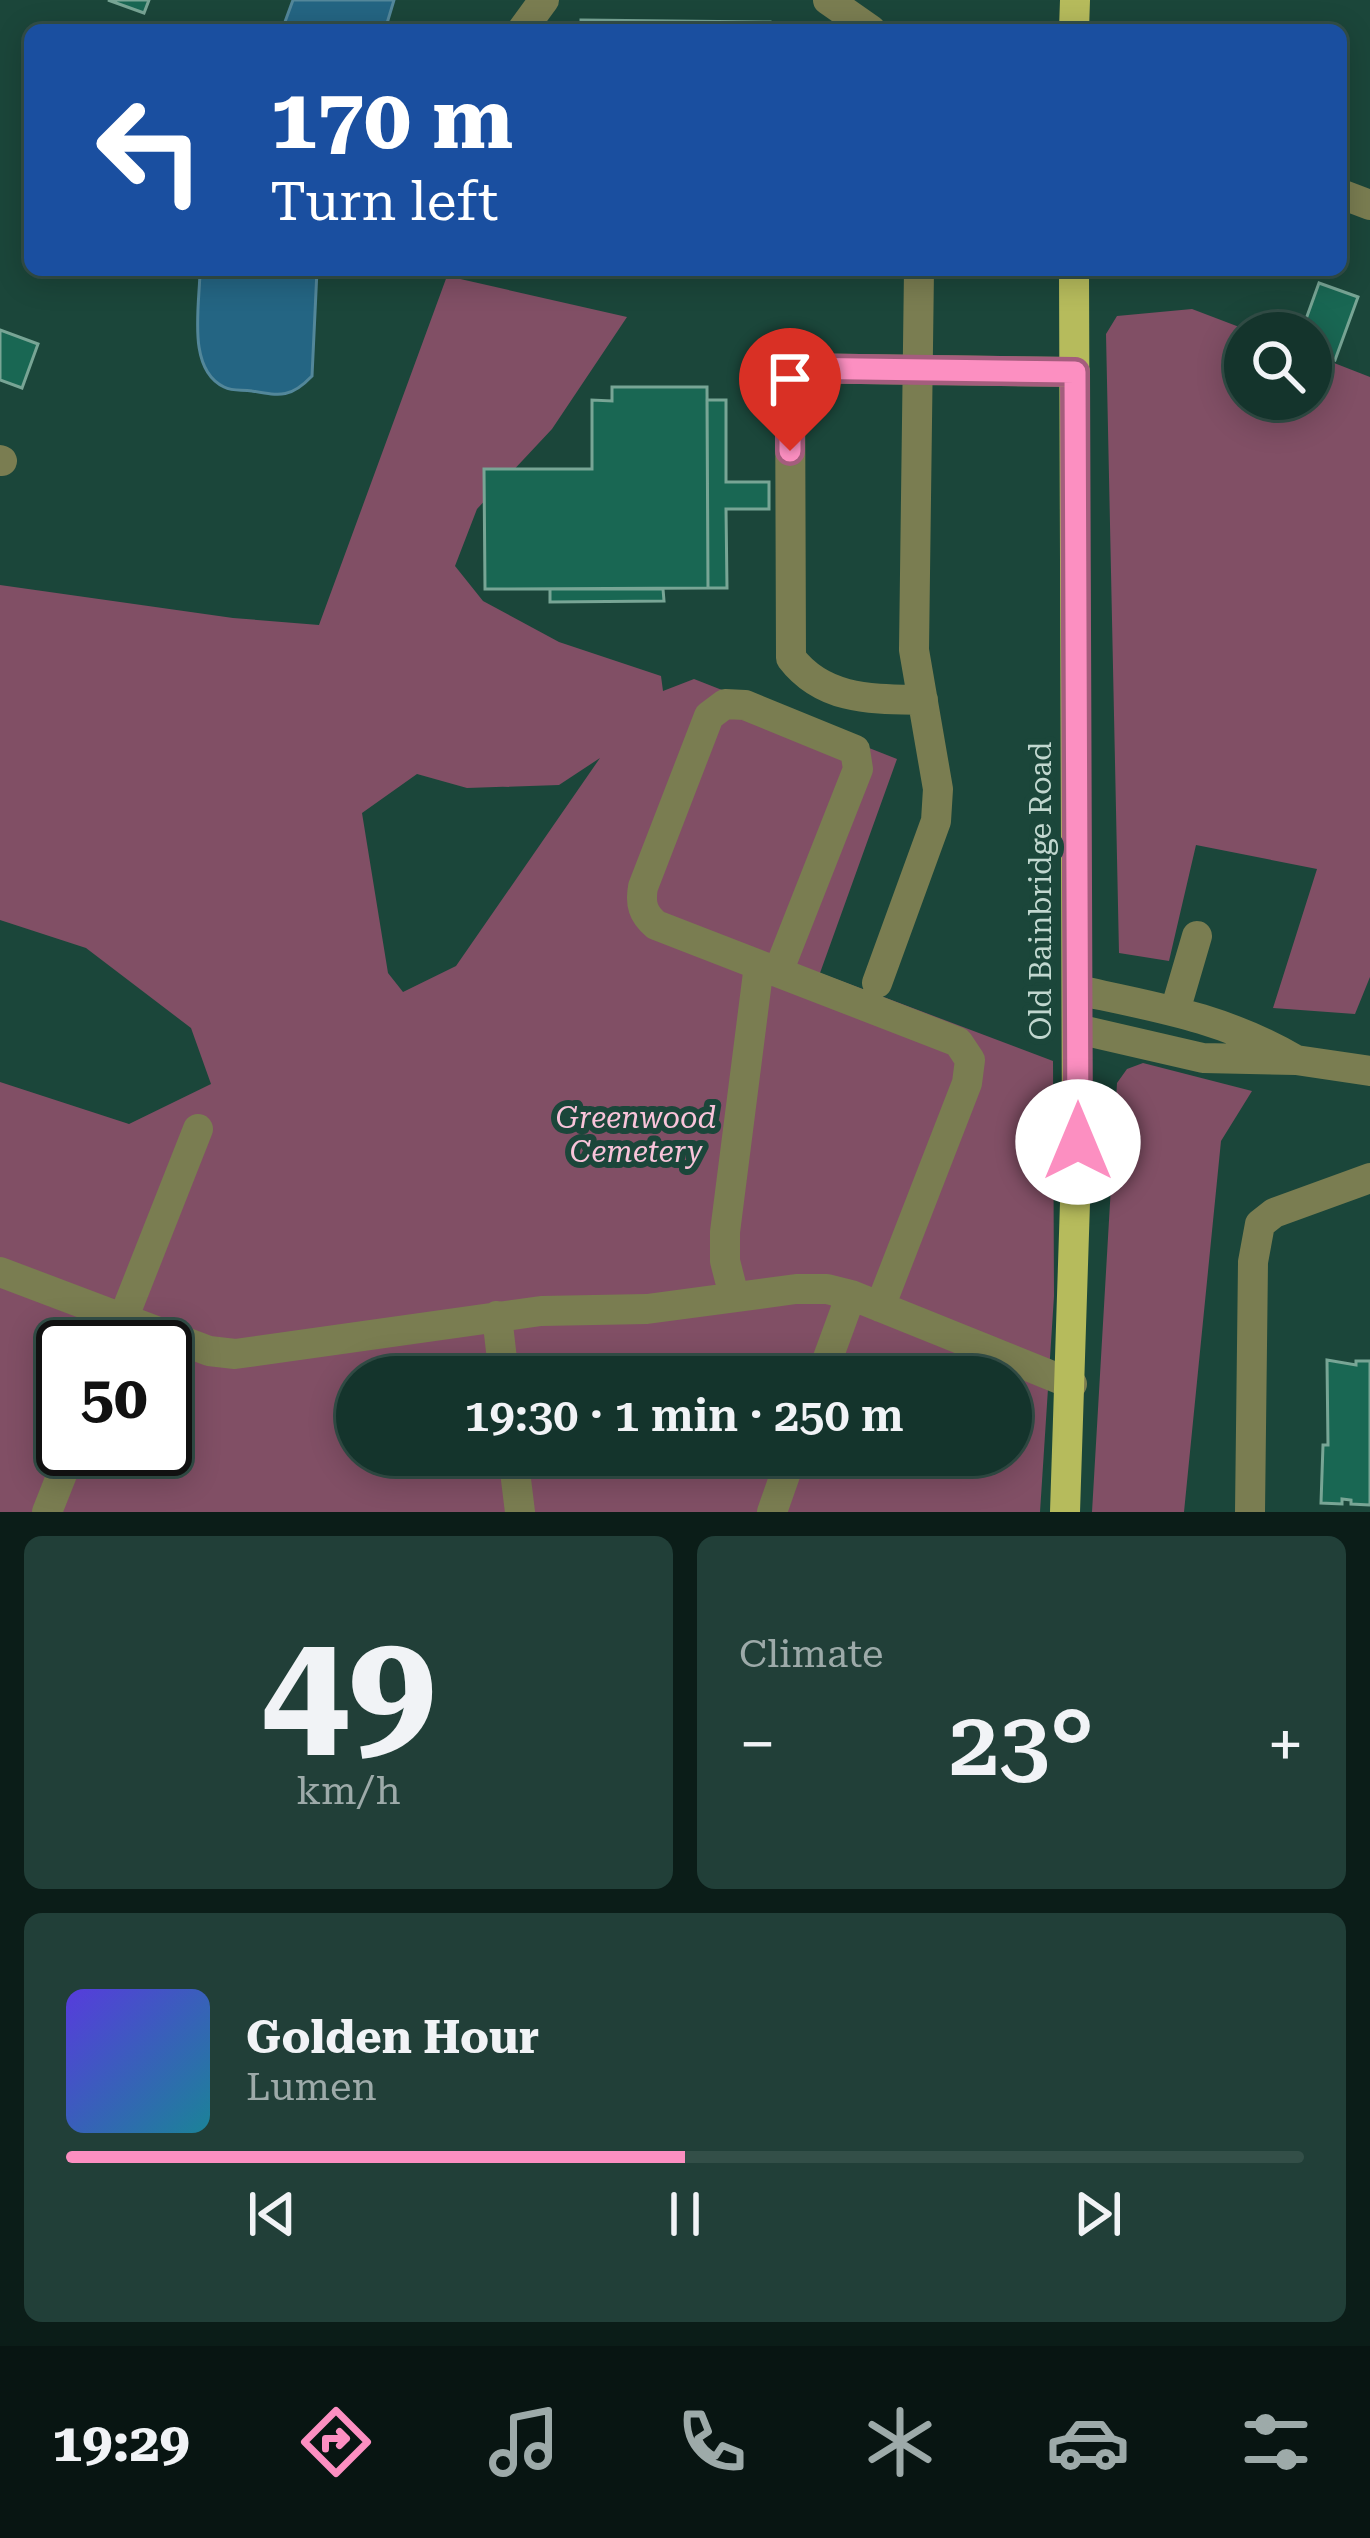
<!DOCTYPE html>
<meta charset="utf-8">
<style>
body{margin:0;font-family:"Roboto Serif",serif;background:#213f38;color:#f1f3f6;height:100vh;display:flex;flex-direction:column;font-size:45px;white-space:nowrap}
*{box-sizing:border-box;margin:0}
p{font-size:39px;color:#9daaa9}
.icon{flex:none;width:66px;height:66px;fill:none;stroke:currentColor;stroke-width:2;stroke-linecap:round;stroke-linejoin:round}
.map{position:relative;height:1512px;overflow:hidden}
.panel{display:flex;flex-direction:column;gap:24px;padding:24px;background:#0b1d18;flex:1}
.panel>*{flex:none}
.guide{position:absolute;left:24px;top:24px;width:1323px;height:252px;border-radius:18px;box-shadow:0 6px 30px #0003,0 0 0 3px #334f48;background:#1a4fa0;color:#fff;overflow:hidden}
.fabs{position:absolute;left:1224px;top:312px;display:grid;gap:24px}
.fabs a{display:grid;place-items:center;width:108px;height:108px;border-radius:50%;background:#14342c;box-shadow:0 6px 30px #0003,0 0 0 3px #334f48;font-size:60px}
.speed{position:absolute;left:36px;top:1320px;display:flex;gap:24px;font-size:60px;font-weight:700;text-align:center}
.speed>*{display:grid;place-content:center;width:156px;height:156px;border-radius:50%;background:#14342c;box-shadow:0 6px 30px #0003,0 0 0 3px #334f48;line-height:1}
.speed .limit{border:6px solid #111;border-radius:18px;background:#fff;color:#111}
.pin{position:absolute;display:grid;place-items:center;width:102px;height:102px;color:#fff;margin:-123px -51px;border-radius:50% 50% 50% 0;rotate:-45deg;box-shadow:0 0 12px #0007}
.pin .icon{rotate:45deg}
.me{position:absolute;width:132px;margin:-66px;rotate:0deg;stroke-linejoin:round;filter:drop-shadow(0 0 9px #0008)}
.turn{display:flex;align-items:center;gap:42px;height:252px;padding:0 48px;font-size:54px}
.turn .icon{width:156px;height:156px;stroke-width:2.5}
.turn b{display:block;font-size:84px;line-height:102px}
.big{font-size:90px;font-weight:600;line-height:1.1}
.panel .card{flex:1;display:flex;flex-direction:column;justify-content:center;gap:18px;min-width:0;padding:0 42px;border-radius:18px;background:#213f38}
.panel .dial{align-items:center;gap:0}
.dial b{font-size:156px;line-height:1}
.song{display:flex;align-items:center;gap:36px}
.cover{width:144px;height:144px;border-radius:18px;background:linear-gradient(135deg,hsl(250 70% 55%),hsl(190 70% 35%))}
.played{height:12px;border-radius:6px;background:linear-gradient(90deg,#fc8fc1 50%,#334f48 50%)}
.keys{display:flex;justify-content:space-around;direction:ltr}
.heat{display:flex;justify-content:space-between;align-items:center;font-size:66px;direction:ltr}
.panel .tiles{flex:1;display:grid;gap:24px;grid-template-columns:1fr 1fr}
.card:last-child{grid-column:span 2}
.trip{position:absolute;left:336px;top:1356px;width:696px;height:120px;border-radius:60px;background:#14342c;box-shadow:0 6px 30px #0003,0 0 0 3px #334f48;font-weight:600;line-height:120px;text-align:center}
.menu{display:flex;height:192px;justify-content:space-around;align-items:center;background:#081512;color:#9daaa9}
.menu .icon{width:84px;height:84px}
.menu .selected{color:#fc8fc1}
.menu b{font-size:54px;color:#f1f3f6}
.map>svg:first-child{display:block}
.green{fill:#814f65;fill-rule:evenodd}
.water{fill:#246583;stroke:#53879a;stroke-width:3}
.building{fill:#196753;stroke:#78a595;stroke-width:3}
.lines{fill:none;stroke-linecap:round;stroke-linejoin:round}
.minor{stroke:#7a7d51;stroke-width:30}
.major{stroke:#b6bb5c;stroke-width:30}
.route-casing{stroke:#a45d7d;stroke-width:30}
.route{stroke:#fc8fc1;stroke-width:21}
.labels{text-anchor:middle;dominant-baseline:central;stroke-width:12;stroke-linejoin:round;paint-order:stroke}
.street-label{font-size:30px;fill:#c1d7cf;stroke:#1b463a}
.park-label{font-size:30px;font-style:italic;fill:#f9c4da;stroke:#1b463a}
</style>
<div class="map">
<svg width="1370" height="1512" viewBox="0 0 1370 1512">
<rect width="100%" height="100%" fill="#1b463a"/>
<path class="green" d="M447,276L627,317L552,429L477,509L455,566L483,601L559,642L661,676L663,691L694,679L897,759L820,973L1053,1061L1054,1296L1040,1512H0V1082L129,1124L211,1084L191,1028L86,948L0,920V585L233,618L319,625ZM600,758L456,966L403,992L388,973L362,813L417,774L467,788L559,785ZM63,1347H165V1449H63ZM357,1377H1011V1455H357Z
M1192,309L1255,333H1245V399H1311V354L1370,377V977L1355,1014L1273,1008L1317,869L1196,845L1169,961L1119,953L1106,334L1117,316Z
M1143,1063L1252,1091L1221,1141L1184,1512H1092L1117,1083L1127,1069Z"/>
<path class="water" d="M293,0H394L385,30H282Z
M200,270H317L312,376C291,398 281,396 252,391C242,389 234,392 224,387C186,369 200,304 200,270Z"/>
<path class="building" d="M108,0H149L144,13Z
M581,20L770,22V30H581Z
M1319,283L1358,297L1335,360L1311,351V333H1301Z
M0,330L38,344L22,388L0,380Z
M612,387H707L708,588L485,589L484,469H592V400L612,401Z
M707,400H726V482H769V509H726L727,588H708Z
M550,589H663L664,601L550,602Z
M1327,1360L1356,1365V1361H1370V1505L1351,1504V1500L1342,1499V1504L1321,1503L1323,1445H1328Z"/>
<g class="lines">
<path class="minor" d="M828,0L871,30
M522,30L544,0
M1341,194L1370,205
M0,460L2,461
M923,700C873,699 824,701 791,658L790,368L1075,372
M778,972L858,769L855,750L745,705L725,704L709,716L643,887C640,904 643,914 656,925L958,1042L970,1060L967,1083L880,1307
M877,983L936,821L938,789L914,650L919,270
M1077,990C1156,1007 1225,1018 1296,1060
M1175,1011L1197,936
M1077,1029L1203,1058L1296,1060L1370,1071
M0,1272L209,1351L235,1354L541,1311L647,1309L796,1289H827L851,1295L1072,1384
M734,1296L725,1261V1232L759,965
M497,1316L504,1377
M112,1347L198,1129
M821,1377L851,1295
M513,1455L520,1512
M47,1512L72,1449
M772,1512L792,1455
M1250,1512L1253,1262L1260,1224L1274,1213L1370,1178"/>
<path class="major" d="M1074,30L1075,0
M1065,1512L1077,1141L1074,270"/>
</g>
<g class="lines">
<g class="route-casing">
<path id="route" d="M790,451V368L1075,372L1078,1142"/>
</g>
<use href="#route" class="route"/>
</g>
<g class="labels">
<g class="street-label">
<text transform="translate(1040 891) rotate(-90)">Old Bainbridge Road</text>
</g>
<g class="park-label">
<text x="636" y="1117">Greenwood<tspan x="636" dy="34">Cemetery</tspan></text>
</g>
</g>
</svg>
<div class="fabs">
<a><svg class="icon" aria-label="search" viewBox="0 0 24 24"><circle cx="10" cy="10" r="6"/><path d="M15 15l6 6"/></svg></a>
</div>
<div class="speed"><div class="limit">50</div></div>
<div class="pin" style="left:790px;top:451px;background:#d93025"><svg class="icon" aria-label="arrive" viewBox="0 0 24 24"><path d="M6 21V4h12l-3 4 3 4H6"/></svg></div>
<svg class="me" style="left:1078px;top:1142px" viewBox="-20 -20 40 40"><circle r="19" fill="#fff"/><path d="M0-13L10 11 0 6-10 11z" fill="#fc8fc1"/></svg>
<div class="trip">19:30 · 1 min · 250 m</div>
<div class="guide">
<div class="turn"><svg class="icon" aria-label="left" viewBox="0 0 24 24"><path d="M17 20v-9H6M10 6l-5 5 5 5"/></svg><div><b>170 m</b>Turn left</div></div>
</div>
</div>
<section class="panel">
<div class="tiles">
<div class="card dial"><b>49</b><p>km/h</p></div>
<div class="card"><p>Climate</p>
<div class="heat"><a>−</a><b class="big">23°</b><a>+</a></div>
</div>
<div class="card">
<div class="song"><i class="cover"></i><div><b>Golden Hour</b><p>Lumen</p></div></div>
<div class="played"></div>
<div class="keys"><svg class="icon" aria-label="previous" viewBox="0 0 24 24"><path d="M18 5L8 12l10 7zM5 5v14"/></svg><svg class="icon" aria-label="pause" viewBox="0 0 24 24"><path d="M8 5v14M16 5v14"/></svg><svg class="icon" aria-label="next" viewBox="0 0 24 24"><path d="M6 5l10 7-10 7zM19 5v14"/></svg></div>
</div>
</div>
</section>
<nav class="menu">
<b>19:29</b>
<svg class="icon selected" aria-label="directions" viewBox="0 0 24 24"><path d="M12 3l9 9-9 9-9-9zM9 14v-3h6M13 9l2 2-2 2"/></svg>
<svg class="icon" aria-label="music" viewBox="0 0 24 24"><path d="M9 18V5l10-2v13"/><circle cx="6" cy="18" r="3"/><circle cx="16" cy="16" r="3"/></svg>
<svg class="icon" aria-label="phone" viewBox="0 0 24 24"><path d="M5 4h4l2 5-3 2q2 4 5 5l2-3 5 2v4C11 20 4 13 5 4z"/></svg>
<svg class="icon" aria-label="climate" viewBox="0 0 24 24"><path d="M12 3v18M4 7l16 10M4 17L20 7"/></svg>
<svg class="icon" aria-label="car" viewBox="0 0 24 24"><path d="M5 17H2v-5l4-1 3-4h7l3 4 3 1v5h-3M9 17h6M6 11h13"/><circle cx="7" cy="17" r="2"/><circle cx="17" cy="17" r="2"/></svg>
<svg class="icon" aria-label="filters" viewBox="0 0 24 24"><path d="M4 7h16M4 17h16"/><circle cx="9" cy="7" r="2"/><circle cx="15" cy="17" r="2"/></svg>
</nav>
